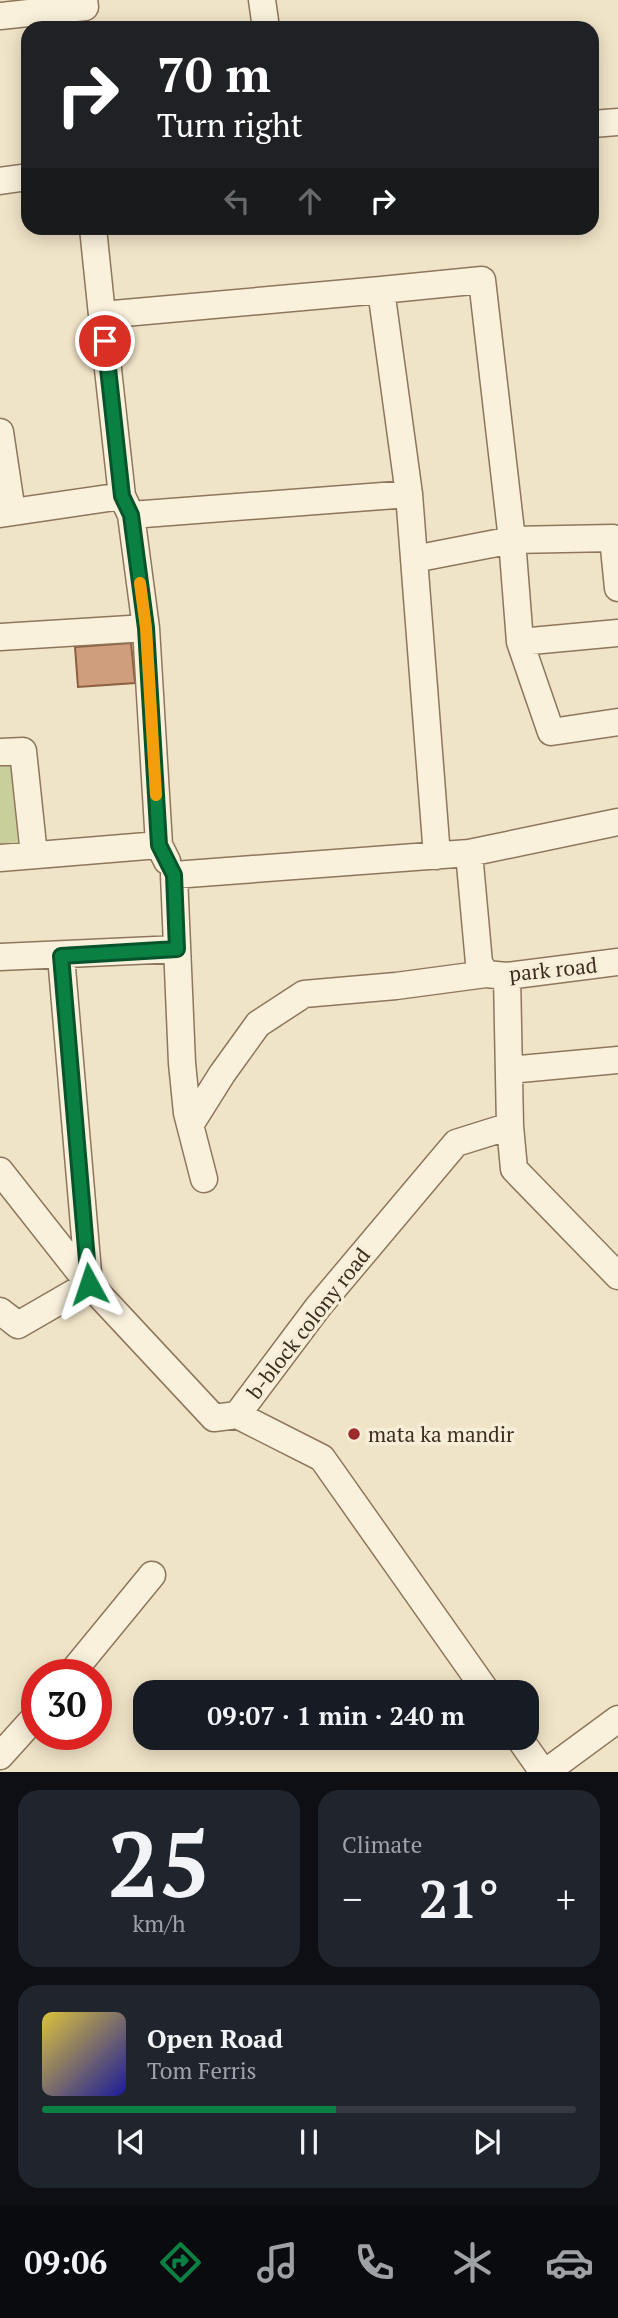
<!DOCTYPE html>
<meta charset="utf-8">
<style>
body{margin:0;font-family:"PT Serif",serif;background:#20242c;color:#f1f3f6;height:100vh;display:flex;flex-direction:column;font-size:26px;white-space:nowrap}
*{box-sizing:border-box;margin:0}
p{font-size:23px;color:#9ea1a6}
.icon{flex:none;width:38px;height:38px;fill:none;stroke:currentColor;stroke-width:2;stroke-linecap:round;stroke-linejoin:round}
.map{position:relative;height:1772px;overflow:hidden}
.details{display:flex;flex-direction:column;gap:18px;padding:18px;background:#0d0f14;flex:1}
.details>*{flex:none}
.guide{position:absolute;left:21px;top:21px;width:578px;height:214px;border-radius:21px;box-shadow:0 4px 18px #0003;background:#202124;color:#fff;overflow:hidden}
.speed{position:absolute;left:21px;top:1659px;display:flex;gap:14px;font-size:35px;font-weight:700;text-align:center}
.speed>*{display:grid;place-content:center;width:91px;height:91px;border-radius:50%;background:#171b24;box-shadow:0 4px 18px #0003;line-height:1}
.speed .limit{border:10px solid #d22;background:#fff;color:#111}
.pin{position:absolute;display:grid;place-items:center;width:60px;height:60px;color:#fff;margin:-30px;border:4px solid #fff;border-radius:50%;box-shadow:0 2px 7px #0007}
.me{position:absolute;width:77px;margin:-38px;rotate:355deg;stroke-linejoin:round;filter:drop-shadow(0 0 5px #0008)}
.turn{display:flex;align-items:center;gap:24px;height:147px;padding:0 21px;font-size:32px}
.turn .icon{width:91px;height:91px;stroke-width:2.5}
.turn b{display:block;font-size:49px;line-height:60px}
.lanes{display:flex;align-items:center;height:66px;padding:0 21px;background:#0003;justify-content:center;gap:35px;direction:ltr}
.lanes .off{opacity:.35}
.big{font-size:52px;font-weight:600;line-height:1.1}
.details .widget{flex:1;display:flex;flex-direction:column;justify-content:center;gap:10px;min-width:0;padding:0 24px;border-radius:21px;background:#20242c}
.details .dial{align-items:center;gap:0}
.dial b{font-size:91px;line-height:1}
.song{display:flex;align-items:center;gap:21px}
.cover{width:84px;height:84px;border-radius:10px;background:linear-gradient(135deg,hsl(50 70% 55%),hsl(240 70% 35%))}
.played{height:7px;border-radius:4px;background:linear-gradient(90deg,#0b8043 55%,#363941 55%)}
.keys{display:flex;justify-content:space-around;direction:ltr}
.heat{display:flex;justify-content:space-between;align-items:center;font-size:38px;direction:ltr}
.details .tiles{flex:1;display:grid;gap:18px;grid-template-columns:1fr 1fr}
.widget:last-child{grid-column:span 2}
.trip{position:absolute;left:133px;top:1680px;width:406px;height:70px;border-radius:21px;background:#171b24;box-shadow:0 4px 18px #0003;font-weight:600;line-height:70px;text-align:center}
.tab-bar{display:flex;height:112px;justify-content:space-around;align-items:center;background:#090b0e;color:#9ea1a6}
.tab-bar .icon{width:49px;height:49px}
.tab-bar .on{color:#0b8043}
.tab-bar b{font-size:32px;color:#f1f3f6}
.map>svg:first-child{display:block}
.green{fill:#c9cf9b}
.building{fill:#cf9f7d;stroke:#8d5f41;stroke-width:2}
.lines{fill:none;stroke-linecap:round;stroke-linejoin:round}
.street-casing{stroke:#8d765c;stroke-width:29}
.street{stroke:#faf1dc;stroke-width:26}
.route-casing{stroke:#07532c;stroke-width:18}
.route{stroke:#0b8043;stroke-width:12}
.slow{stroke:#f59e0b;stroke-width:12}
.poi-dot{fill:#9e2a2b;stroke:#f7eed8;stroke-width:2.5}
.labels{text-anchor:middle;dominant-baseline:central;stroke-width:7;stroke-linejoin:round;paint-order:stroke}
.street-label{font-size:21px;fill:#3d2e20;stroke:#f7eed8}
.poi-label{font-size:21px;fill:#3d2e20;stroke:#f7eed8;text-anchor:start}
</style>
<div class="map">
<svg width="618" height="1772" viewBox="0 0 618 1772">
<rect width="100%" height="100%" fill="#f0e4c8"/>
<path class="green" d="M10,762L18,844L0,846V763Z"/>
<path class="building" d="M131,643L135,683L78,687L75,647Z"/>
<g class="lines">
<g class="street-casing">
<path id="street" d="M262,0L266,28
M0,16L85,7L84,0
M592,124L618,122
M0,181L28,177
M93,228L102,315
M381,290L482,280L512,540L613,538L618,588
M0,432L12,512
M0,514L122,496
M131,515L122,496L102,315L381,290L409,494
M414,559L512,540L520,642L618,633
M0,637L146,628
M520,642L551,732L618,722
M0,752L23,751L34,855
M159,845L146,628L131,515L409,494L437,856
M469,853L479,963L486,974L507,976L618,962
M0,858L159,845L167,861
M61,956L89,1284
M0,957L177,949
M507,976L510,1126L514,1169L618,1276
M509,1070L618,1060
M190,1125L222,1074L258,1024L304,994L396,986L486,974
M0,1171L89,1284L214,1418L237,1415
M204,1179L187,1113L182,1063L174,875L469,853L618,822
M0,1311L18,1325L89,1284
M70,1675L152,1575
M487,1692L322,1458L237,1415L318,1307L456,1143L510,1126
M519,1738L543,1772
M0,1756L37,1715
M546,1772L618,1719"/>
</g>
<use href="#street" class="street"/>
</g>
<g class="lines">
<g class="route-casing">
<path id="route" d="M89,1284L61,956L177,949L174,875L159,845L146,628L131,515L122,496L105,341"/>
</g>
<use href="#route" class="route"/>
<path class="slow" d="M140,583L146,628L156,795"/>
</g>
<circle class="poi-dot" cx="354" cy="1434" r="7"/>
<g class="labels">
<g class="street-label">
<text transform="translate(553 969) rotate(-6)">park road</text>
<text transform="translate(308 1323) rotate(-52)">b-block colony road</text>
</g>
<g class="poi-label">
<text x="368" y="1434">mata ka mandir</text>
</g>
</g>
</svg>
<div class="speed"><div class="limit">30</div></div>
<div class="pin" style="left:105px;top:341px;background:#d93025"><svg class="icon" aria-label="arrive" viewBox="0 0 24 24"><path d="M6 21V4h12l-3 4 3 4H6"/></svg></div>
<svg class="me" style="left:89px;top:1284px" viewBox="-20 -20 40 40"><path d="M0-17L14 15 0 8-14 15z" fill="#0b8043" stroke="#fff" stroke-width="4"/></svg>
<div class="trip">09:07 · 1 min · 240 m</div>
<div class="guide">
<div class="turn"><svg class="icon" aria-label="right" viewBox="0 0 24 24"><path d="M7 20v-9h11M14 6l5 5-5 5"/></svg><div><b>70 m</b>Turn right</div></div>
<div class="lanes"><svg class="icon off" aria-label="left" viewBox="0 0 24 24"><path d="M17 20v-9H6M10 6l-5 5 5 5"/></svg><svg class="icon off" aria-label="ahead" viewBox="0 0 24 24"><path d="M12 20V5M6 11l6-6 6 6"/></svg><svg class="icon" aria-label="right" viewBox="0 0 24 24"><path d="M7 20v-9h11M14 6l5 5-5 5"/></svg></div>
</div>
</div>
<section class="details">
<div class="tiles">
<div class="widget dial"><b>25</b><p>km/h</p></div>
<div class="widget"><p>Climate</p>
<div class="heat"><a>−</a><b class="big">21°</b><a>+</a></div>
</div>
<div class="widget">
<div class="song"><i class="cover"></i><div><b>Open Road</b><p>Tom Ferris</p></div></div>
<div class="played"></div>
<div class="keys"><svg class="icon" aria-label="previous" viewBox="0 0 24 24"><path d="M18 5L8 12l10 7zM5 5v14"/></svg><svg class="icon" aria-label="pause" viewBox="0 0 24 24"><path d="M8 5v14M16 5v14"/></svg><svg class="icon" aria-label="next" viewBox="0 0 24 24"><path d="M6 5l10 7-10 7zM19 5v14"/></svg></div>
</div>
</div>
</section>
<nav class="tab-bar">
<b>09:06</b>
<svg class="icon on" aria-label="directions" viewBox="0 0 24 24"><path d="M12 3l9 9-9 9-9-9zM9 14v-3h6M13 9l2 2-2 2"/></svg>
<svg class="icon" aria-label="music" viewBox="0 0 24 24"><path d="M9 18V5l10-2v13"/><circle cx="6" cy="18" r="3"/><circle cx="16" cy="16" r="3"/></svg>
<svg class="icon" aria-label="phone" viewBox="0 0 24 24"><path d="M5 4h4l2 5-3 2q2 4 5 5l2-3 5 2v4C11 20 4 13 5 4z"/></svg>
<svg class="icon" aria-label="climate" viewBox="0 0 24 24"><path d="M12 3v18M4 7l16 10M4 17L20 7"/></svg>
<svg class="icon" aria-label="car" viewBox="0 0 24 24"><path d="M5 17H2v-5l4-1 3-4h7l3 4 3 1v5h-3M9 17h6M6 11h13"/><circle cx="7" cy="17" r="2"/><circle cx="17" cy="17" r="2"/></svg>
</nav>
